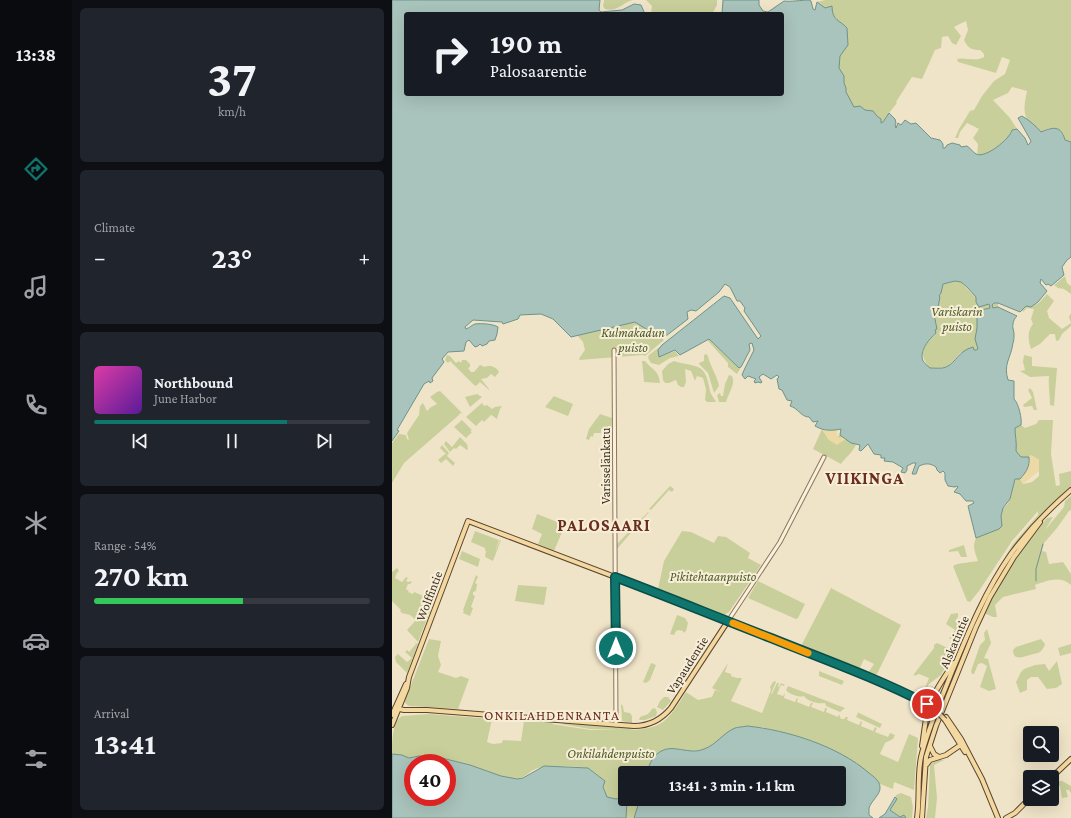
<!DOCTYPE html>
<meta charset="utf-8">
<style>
body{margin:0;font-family:"Crimson Pro",serif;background:#20242c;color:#f1f3f6;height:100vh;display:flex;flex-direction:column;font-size:15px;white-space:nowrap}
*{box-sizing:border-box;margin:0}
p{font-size:13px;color:#9ea1a6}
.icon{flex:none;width:22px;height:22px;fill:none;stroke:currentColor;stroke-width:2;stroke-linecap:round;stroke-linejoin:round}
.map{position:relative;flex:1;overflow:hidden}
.details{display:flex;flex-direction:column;gap:8px;padding:8px;background:#0d0f14;width:320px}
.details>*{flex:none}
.top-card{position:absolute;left:12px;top:12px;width:380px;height:84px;border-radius:4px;box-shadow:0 4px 16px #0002;background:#171b24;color:#f1f3f6;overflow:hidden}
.fabs{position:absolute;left:631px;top:726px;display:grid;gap:8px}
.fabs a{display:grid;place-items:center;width:36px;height:36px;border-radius:4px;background:#171b24;box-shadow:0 4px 16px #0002;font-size:20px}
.speed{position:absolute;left:12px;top:754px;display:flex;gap:8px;font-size:20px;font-weight:700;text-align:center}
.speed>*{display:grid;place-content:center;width:52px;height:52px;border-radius:50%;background:#171b24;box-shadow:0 4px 16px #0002;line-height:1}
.speed .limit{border:6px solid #d22;background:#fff;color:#111}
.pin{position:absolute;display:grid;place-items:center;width:34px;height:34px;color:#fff;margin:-17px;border:2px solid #fff;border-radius:50%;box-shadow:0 1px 4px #0007}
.me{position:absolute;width:44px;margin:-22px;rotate:0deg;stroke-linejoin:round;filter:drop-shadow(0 0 3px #0008)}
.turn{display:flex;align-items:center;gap:14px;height:84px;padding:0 20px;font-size:18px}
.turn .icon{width:52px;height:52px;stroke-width:2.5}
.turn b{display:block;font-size:28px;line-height:34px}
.big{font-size:30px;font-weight:700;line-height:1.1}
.details .card{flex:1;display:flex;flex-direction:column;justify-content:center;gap:6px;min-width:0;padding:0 14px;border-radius:6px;background:#20242c}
.details .dial{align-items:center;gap:0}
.dial b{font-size:52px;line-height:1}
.song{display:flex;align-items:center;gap:12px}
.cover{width:48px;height:48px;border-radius:6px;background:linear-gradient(135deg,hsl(320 70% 55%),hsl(270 70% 35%))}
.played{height:4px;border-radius:2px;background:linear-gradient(90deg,#0f766e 70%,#363941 70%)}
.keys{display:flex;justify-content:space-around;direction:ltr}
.heat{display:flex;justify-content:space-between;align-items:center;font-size:22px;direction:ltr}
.charge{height:6px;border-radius:3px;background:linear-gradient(90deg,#34c759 54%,#363941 0)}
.trip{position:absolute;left:226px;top:766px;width:228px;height:40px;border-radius:4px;background:#171b24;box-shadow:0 4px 16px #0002;font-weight:700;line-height:40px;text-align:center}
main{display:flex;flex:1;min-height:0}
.dock{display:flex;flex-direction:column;width:72px;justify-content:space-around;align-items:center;background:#090b0e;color:#9ea1a6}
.dock .icon{width:28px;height:28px}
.dock .active{color:#0f766e}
.dock b{font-size:18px;color:#f1f3f6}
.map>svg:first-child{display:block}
.green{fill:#c9cf9b}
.sand{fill:#ecd9a5}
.water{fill:#a9c4bc;stroke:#6f938a;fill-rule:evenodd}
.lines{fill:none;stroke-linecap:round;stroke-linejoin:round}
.stream{stroke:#6f938a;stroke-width:1}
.minor-casing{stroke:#8d765c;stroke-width:5}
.major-casing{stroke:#5b4430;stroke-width:6}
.minor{stroke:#faf1dc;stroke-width:3}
.major{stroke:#f3d9a0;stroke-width:4}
.major-bridge-casing{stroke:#5b4430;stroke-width:6;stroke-linecap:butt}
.major-bridge{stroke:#f3d9a0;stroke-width:4}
.route-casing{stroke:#0a4d48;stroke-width:10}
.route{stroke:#0f766e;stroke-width:7}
.slow{stroke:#f59e0b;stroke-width:7}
.labels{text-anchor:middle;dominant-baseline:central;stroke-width:4;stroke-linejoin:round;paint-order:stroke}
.park-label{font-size:13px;font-style:italic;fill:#4d5a26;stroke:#f7eed8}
.street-label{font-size:13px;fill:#3d2e20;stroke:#f7eed8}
.neighbourhood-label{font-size:14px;letter-spacing:1px;fill:#6b2e1e;stroke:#f7eed8}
.district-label{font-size:17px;font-weight:bold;letter-spacing:1px;fill:#6b2e1e;stroke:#f7eed8}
</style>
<main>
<nav class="dock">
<b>13:38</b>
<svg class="icon active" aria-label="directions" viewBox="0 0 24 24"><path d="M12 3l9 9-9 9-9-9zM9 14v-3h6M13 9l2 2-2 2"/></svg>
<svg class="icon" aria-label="music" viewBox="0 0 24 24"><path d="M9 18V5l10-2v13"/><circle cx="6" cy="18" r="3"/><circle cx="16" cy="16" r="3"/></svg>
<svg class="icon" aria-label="phone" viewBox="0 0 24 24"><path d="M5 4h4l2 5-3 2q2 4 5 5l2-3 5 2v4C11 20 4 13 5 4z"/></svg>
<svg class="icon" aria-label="climate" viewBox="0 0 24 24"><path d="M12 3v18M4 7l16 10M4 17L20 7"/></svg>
<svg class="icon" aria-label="car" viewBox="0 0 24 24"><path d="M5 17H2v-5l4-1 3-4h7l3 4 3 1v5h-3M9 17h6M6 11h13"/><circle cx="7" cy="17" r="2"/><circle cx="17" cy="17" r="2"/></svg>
<svg class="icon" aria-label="filters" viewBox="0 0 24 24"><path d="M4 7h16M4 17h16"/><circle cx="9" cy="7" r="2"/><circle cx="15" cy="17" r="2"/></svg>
</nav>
<section class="details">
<div class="card dial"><b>37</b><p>km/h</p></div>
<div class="card"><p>Climate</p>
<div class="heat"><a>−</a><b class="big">23°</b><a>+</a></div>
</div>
<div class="card">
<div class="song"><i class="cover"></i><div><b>Northbound</b><p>June Harbor</p></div></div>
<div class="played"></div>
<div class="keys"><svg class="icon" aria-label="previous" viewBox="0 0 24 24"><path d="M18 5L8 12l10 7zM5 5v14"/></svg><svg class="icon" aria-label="pause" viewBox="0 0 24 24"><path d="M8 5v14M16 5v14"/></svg><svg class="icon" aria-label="next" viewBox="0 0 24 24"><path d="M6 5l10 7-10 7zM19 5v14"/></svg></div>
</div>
<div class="card"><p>Range · 54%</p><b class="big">270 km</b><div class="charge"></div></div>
<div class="card"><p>Arrival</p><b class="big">13:41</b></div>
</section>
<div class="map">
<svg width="679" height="818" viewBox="0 0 679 818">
<rect width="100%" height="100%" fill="#f0e4c8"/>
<path class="green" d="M212,0H241C238,1 234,2 232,4C225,8 222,11 213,9L211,6Z
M254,0H325V5L320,14H259L260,6Z
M433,0H679V142L673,140L671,133L658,128L649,132C646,128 643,127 639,124C629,115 633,102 635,91L620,87L616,93L601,100L618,118L625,129L620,130C618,138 600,153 591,155C590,155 586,155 585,155L586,144L581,138L587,129L575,123L568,132L566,138H563L567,129L578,111L582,110L590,96L602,81L613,74L618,60L610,57L604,73L566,62L565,59C574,57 584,62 592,57V54L588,50C579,50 576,48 572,40L576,30L574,21L562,27L569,36L564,45L560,43L556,36L550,37L549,48L543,50L530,79L520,77L504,102L505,103L493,118L490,124L460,116L429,4L425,2Z
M673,276L675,283L679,286V294L672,289L666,288L662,285Z
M562,281L569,282L584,298V302L594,304L606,303V307L585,311L586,328L583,339L587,347L584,350L568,353C558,366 554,369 538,368C525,354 532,345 544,333L543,330L545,326C541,313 546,309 548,297L547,296L549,293L551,284Z
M655,294L662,301L655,311L657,318L670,329L679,323L677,317L679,313V326L670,334L667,340L664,341L663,334H658L648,344L639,349C636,340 635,331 641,324L639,319L642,309L635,308L631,312L630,310L635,306C644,308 649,301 655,294Z
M243,322L272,340L253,356L251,355L187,360L188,357L193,350L191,342L185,335Z
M316,339L348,369L345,374L336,367V363L316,341Z
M269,346L266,350L267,357L283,351L287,356L278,358L267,365L259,363L256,358L257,355Z
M314,354L316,356C318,366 325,375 327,386L322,393L316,373L307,364V363L312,361V355Z
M55,355L58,356L64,363L67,361L69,363L70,360H74L78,364V367L76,368L79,372H82L88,365L91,366L92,367C97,365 104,366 107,372L103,377L99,374L95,378L89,379L97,389V390L88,382L84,386L82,385L58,361L56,363L53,360Z
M632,355L640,357V366L665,368L662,406L658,405C658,395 656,385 657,376L638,377L628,371L633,370L631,362Z
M250,361H253C260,370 267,370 268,383L252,382Z
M282,361C287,363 302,365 306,367C315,371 316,382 318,391C319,395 322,398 324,402H315L313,400L314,389L311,378L305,376L303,381L299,371L293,369L294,382L292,387H289L286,385L284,380L277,383H273L271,380L270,371L276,364Z
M337,375L340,376C344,384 336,394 334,402H327L325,395L328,393L329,396H331L333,384Z
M638,388L641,392L645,410H642L640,406L632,407L631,405L640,398L636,390Z
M48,391L70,413L67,414V415L12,463L0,483V443L7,434L14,435L15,439L17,440L15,433L27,415L28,406L31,403L35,411L39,407L45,404L38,397L45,392Z
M85,394L90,397L78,407L73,397Z
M162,396L181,404L176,416L153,407Z
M90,403L92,406L95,405L100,409L103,407L110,406L108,409L105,419L98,414L99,415L92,422L90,420L84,426L74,417Z
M208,414L220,418L219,429H209V433H202L201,437L199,436L197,440L194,439L197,429Z
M70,420L80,430L78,431L80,432L74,438L62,427Z
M647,420H661L659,454L664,486L668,485L667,474L679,471V486L645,519L610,562L621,544L646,515V511L620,541L587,591L578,602L575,601L561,566L565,564L586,561C583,552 580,547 584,538L607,529L610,522C606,507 615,509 618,499C621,492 620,486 624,479H628L631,484L640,482L647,476V460L639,455L637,457H629L623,451C625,443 623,436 623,427L629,425L633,428L644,424Z
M430,429L437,440L448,435L464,445C460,453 454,457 449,464L421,449Z
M68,437L75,444L76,449L75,450L68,445L64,449L62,448L58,452L52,444L54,441L60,447Z
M50,445L57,453L55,456L63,463L61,466L54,459L49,463L46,460L53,454L55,455L48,448Z
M278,486L282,489L280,492L277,490L259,510L257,509Z
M679,496V510L677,511L665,528L652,543L650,551L654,552L657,564L671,562L679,574V585C668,575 655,581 643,585L644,589L611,597L603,605L605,617H601L592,613L606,587L637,539L655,518L661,517L653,530L672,507L673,501Z
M256,512H257L225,549V544Z
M145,514L173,525L162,551L146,544L150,534L140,529Z
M83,531L107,540L103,552L108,540H109L101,561L93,557L94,551L93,550V548L79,542Z
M290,531L299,532L322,543L326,536L334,537L358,553L356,558L369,565L337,612L332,615L266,589L272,561Z
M572,545L575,557H569L566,551L557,552V550Z
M70,551L88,559L86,567L67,559Z
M5,568L7,571L5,573L3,578L10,582L14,577L16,578L14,581L17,582L19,581L20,582L18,584H16L14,589L17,591L16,592L21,594L22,592L34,597L32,603L29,602V605L38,608L42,595L44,596L26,642L15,630L24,620L18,615L10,613L8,611L9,610L0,601V572Z
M84,575L86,577L83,583L85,584L84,591L81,592V595L83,596L79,607L81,608L78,616L71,613L72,610H71Z
M366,581L413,604L406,618L404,619L356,598Z
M126,585L155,587L152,605L123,601Z
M439,588L509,625L485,674L482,675L476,673L482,664L472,659L467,670L409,646Z
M566,613V617L563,621L569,626L574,624L564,638L557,639L563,630L554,624L559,614Z
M285,615L293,618L296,623L294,631L291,633V631L287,630L284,631L282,635L278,634Z
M595,629L599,643L592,658L596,659L604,689L597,691L588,687L595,666L590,663L586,664L582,674H580L579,671L588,645L593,640L592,633Z
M37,639L49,641L46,656L49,665L46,672L64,678L69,676L77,679L66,709L17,706L13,703V700Z
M649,639L653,644C653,645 651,649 650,650C648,653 642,654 638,655C631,657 621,661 621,650L624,647Z
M23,642L26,644L15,673L4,662L3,657L6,654L15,662L20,658L13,652L15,650L17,652L24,644Z
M545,643L556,648L555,651L558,648L562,651L549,675L537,684L531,693L537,678L527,674L522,676V674L542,648V645Z
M679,644V653L668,656L666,648Z
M665,661L670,684L664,688L655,689L646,677H639L635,680V690L628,693L624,682L629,672L632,669L643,665L653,664L657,671Z
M259,663L264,665L258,680L254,683L251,682Z
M336,663L333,672L339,674V676L345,678H350L339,701L370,713L379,690L378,687L381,682L383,681L384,682L379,694H380L385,683H387L386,687H387L389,683L393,685L392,686L389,685L385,694L391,696L393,693L392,698L403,702L405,698H406L405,702L417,707L419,703H421L419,707L432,712L433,708H435L434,712L446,717L447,714L449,719H452L454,717H456L455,720L467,725L469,721L470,722L469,726L481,731L483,727L485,728L483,732L496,737L498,733L503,735L501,739L493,743L488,754L506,762L517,734L526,738L522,790L502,782L501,789L488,784L482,778L420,741L370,727L334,735L321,745L311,750L296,751L283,748L256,766L255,773H233V799H248L242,818H234L235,802L215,797L211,787L213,781C208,777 201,770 195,768C186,766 155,766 146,768C134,772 135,780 118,778C108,777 99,772 89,769C73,763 33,751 17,758L10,755L0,754C0,744 0,721 10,716L37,714L100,719L95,742L101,744L110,743L111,740L129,741L132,721L153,723L132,721L133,720L161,723L160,724L198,730L225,729H198L169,724L173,723L247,728L237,730C272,729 276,720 294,692L306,700L320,697L323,690L329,692L320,688Z
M427,671L452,681L450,685L427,676Z
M396,686L453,708L448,712L434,706L433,703C426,704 416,702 412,696C407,698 397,694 394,690Z
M272,697H276L279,701L271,710L265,707L268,701Z
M229,704L231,706L232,712L238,713L240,716V723L230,721Z
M261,708L264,709L265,713L264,716L253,720H247L248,717L256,714Z
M465,712L490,724L488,728L464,717L466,713Z
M544,760H552L542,765L545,798L543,818H534L536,807L538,765Z
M665,781H670L679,786V793L677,790H674L676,797L670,798L668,786L660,788V784Z
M509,793L519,797L521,807L520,818H514L512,815L508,817L498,810L505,799L503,797L504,795Z"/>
<path class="sand" d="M430,429L439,431L446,429L445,434L447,438L450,437L454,439L445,445L437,440Z
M639,455L647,460V471L631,484L628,479L637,461V457Z"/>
<path class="water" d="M0,0H208L207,10L209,12L230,10L242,4L249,5L253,14H14V94H390V14H330L331,0H367V5L371,11L376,12L392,1C398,2 410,0 417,0L419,1L421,9L423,10L425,2L433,8L440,6C440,21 448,20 455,28L456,45L448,56L447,68L452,76V83L454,88V92L462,107L468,106L473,110L481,111L485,116L489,119V123L491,122L497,113L503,119L504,123L503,125L504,128L506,123L509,125L513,120L519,124L524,123L539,138L548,140L551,144V148H553L555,145L560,143L568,145L569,147L575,146C578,148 581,152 584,154C593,159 618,139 620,130L625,129L633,138L636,145L638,143L639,141L626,118L630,116C637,120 644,126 649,132C661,127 669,125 673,140L679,142V257L675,260L670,267L672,275L659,286L656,284L654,285L649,279L648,283L655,291L646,302L639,307L634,306L628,312L606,303H602L600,305L601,308L606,307L625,316C623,318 621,321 621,324C620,328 622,330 622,334C622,336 622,341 621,343C619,358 611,364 616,380L622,381V399C627,404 630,419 629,425L623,428C623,436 625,443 624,451L629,457H637C638,467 634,472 628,479H623L618,499L611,508L609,516L610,526L607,529L584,538L576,506L582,503L581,501H574L568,494L562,492L566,487L565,486L563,487L556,486L553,480V473L551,471L548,473L545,470L544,467C538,463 534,463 527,466L524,474H520L524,463H521L515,466V470L513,473L509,472L511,468L501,462L492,461L493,458H489V455L482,454L476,444L469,451L467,450L468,445L459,443L448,435L449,429C439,431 432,431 423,426L426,421L421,422L417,417C409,417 406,408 398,406L400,401L395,400L390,390L387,389L385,379L387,377L385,375L379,379L371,374L367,377L368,379L370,382L369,383L366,382L363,383L362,381L364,379L356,376L353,379L350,375L353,368L362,350L360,343L357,344L358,350L349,367L347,368L317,339L288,355L283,350L267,357L266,350L270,345L332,296L338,298L366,339L369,336L352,311L353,308L348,301H345L338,287L333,284L327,292L304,311L299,310L295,312L296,319L270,339L243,322L179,337L161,319L149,314L128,315L126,319L111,324L110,322L81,320L73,327L74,329C77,328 80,325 83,324C89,323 101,324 106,327L105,334L103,340L97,341L95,344L90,346L88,344L86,346L83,347L77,340L74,342L72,351L56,352L50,359L52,362L40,378L41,381L38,383L37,381L32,384L5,430L7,431L0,441ZM563,281L569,282L575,287L584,297V302L587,307L597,304L598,308L585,311V328L583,339L586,349L584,350H582L581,347C566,351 565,362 554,367C550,369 543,368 538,368C536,366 532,363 531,361C527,351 537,339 544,333L543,330L545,329L543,319V311L546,307L548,297L547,296L549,293L551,284Z
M355,726C395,730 446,746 477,773C481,776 488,781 488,787C489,794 479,801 477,808C477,810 477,813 477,815L481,818H242L248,799H447V773H255C258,758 268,746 285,749C294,750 303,753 312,749C324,745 331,733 343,728C346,727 351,727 355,726Z
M0,754L10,755L17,758L27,756L46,757L78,765L109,776L125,779L131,778L152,766L196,768L213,781L211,787L215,797L224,799L229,798L235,802L234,818H0ZM21,763H55V797H21Z
M503,797L505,799L498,810L508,817L512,815L514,818H487L493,814Z"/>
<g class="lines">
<path class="stream" d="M644,581V569L651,544"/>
<g class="minor-casing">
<path id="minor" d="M222,350L224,725
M336,621L388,542L432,457"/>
</g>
<g class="major-casing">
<path id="major" d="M3,708L12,710H35L242,726C257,726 269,720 279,708L336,621
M0,715L14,684
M554,717L569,739L590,779L606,818
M553,720L573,752
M0,725L15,688L17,677L76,521L294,604L541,704
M530,746C532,734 533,721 536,709C541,693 552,677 562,663
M538,746L542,754L547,757
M535,764L538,760L554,755L570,744
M660,777L679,759
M525,818C528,798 525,777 529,757C536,728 548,702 559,674C576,633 593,591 619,554C636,531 657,509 679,490
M530,818L534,757L544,726L584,627L598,597L622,557L648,522
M614,818L623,813L638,798"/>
</g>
<use href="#minor" class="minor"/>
<use href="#major" class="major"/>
<g class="major-bridge-casing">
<path id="major-bridge" d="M540,706L553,720"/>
</g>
<use href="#major-bridge" class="major-bridge"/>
</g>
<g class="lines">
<g class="route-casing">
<path id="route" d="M224,648L223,577C276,597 327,618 379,638C431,659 485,678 535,704"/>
</g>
<use href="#route" class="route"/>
<path class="slow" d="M341,623L416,653"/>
</g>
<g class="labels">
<g class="park-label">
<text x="565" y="311">Variskarin<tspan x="565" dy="15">puisto</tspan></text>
<text x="241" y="332">Kulmakadun<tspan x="241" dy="15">puisto</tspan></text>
<text x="321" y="576">Pikitehtaanpuisto</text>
<text x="219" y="753">Onkilahdenpuisto</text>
</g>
<g class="street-label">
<text transform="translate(213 466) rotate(-90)">Varisselänkatu</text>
<text transform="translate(37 596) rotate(-69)">Wolffintie</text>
<text transform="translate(562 642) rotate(-67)">Alskatintie</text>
<text transform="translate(295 665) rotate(-57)">Vapaudentie</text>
</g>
<g class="neighbourhood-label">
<text x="160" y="715">ONKILAHDENRANTA</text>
</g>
<g class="district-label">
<text x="473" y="478">VIIKINGA</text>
<text x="212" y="525">PALOSAARI</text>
</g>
</g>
</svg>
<div class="fabs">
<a><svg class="icon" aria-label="search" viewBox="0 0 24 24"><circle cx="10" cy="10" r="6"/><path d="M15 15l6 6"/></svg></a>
<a><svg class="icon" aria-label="layers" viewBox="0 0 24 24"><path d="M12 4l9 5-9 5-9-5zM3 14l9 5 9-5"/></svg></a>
</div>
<div class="speed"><div class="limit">40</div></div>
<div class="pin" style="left:535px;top:704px;background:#d93025"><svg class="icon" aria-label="arrive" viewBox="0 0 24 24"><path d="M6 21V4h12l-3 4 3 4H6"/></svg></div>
<svg class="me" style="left:224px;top:648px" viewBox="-20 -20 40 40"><circle r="17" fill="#0f766e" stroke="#fff" stroke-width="3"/><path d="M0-11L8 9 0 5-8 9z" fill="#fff"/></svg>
<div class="trip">13:41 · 3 min · 1.1 km</div>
<div class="top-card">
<div class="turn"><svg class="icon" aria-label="right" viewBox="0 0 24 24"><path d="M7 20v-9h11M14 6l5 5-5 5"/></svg><div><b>190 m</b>Palosaarentie</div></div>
</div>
</div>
</main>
